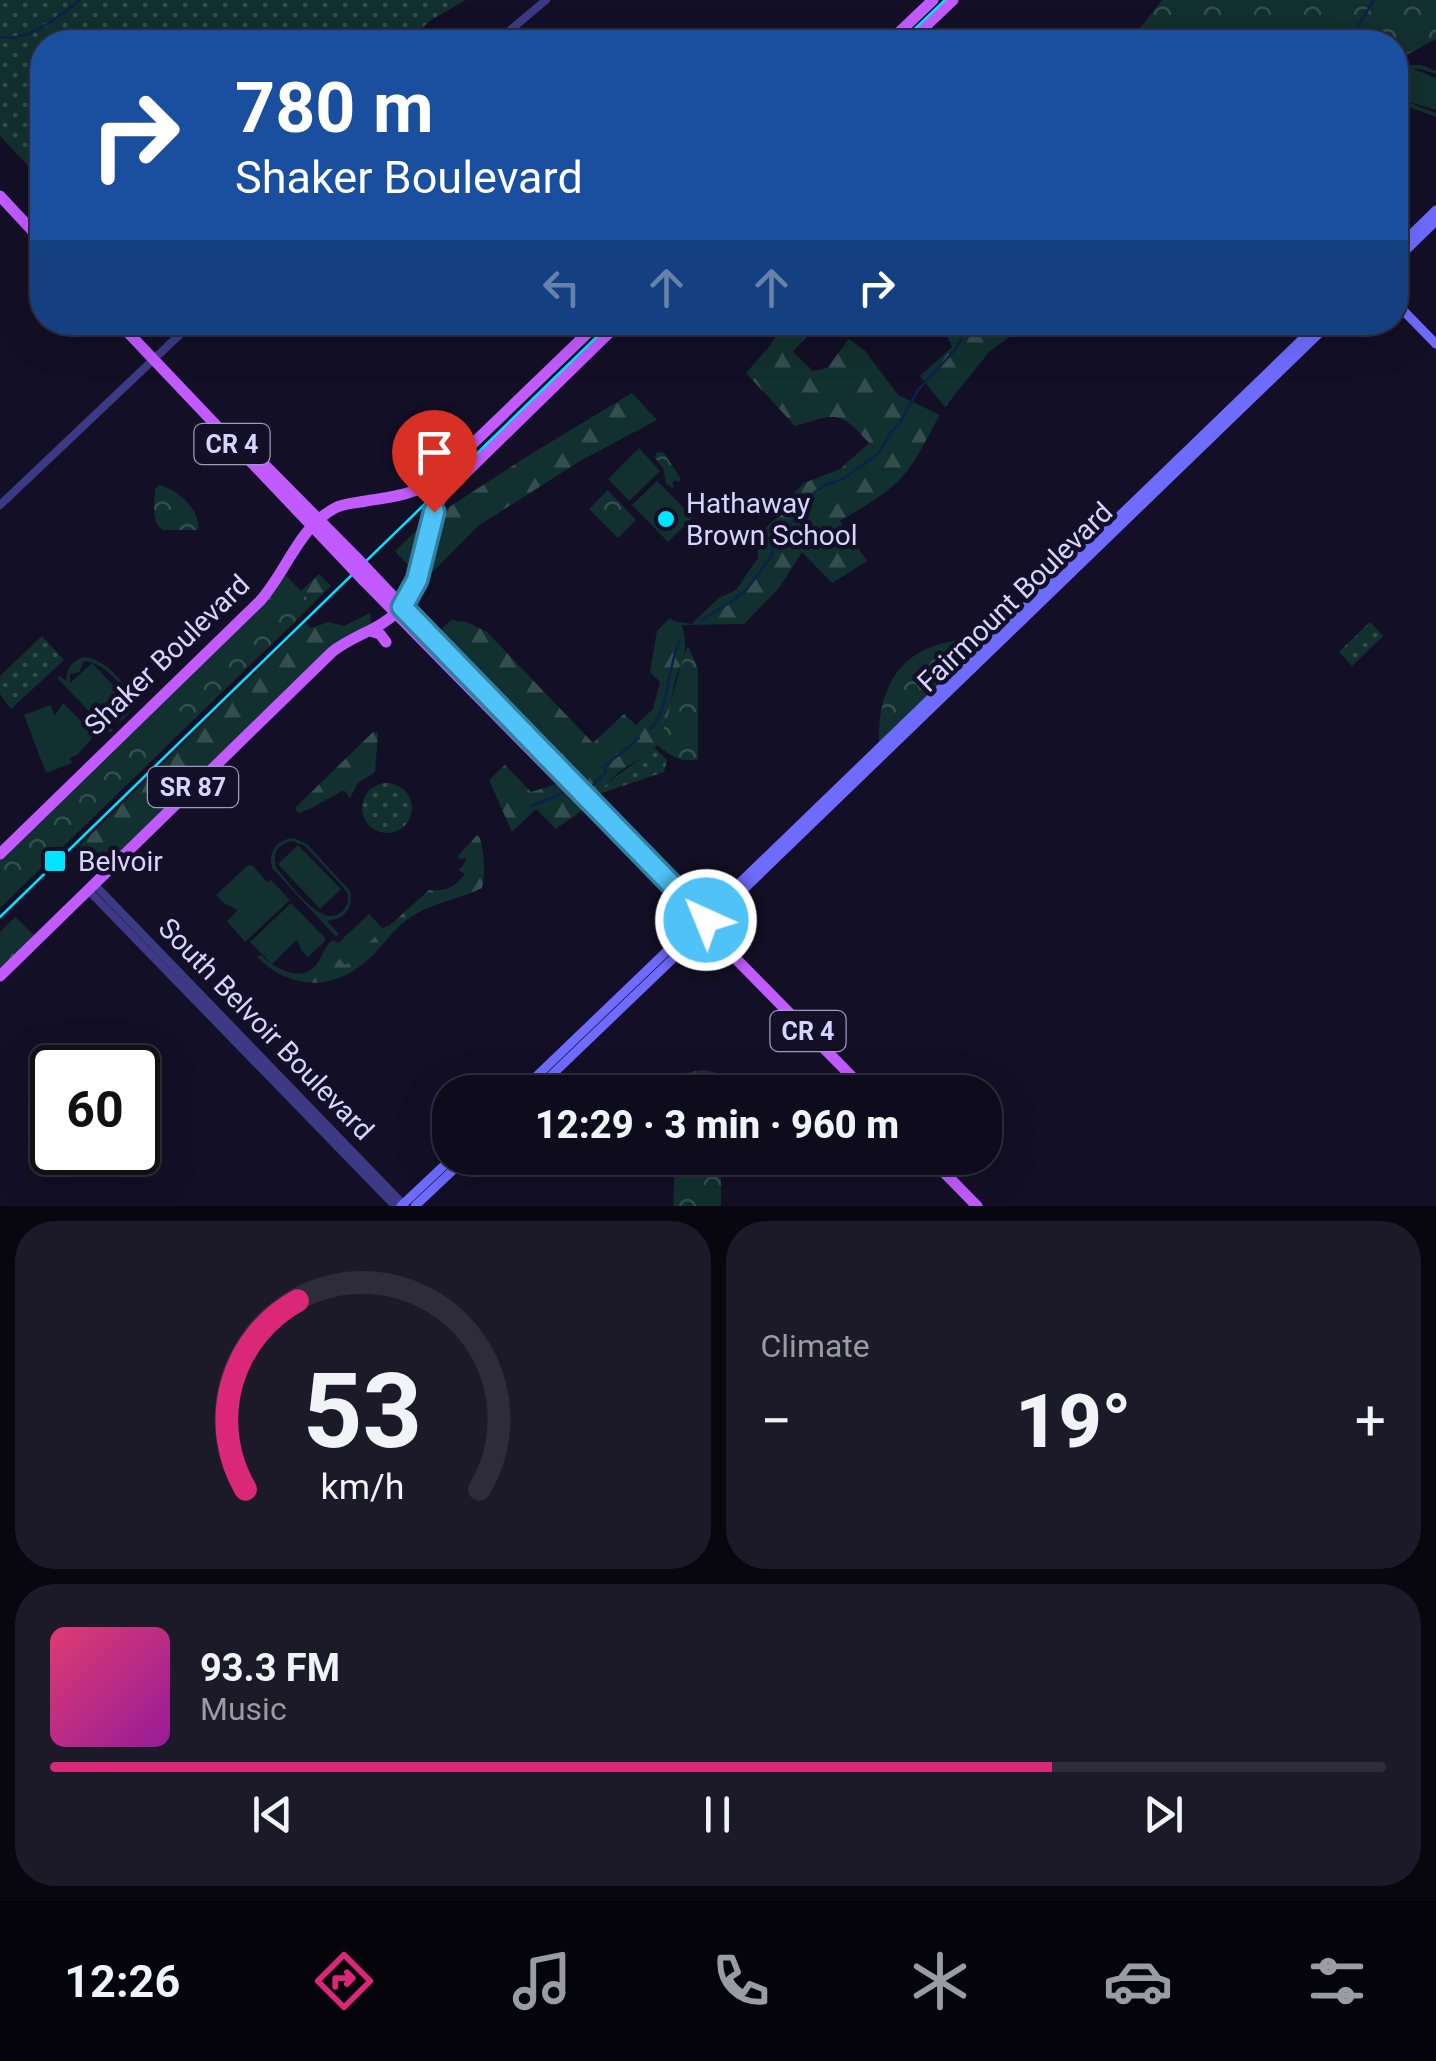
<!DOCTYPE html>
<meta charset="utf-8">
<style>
body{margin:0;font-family:Roboto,sans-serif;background:#1c1929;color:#f1f3f6;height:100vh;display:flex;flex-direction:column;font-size:38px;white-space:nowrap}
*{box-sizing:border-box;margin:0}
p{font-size:32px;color:#9b9ba3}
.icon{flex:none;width:55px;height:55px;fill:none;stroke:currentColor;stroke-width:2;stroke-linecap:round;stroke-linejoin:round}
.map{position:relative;height:1206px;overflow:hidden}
.panel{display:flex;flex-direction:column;gap:15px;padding:15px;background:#08060f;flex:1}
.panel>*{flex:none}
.top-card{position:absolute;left:30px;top:30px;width:1378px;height:305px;border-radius:40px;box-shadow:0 10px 40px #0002,0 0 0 2px #2e2b3b;background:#1a4fa0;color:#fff;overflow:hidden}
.speed{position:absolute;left:30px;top:1045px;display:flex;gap:20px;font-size:50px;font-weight:700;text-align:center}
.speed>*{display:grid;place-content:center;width:130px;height:130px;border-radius:50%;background:#0e0b1c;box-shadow:0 10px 40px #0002,0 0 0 2px #2e2b3b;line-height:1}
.speed .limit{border:5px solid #111;border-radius:15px;background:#fff;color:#111}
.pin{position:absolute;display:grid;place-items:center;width:85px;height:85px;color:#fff;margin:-102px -42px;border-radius:50% 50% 50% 0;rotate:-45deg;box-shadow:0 0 10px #0007}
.pin .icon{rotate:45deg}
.me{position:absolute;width:110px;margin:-55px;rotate:316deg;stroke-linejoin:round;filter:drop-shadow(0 0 8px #0008)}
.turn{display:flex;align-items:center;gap:35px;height:210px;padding:0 40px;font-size:45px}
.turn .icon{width:130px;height:130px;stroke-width:2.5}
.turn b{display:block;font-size:70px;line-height:85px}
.lanes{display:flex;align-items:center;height:95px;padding:0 40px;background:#0003;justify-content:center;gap:50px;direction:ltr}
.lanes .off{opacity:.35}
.big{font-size:75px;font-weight:800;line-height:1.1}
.panel .tile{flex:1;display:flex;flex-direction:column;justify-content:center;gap:15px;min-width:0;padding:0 35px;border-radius:40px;background:#1c1929}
.panel .dial{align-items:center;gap:0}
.dial svg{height:260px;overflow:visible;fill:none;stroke:#2e2b3b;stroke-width:7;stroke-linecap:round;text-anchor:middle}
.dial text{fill:#f1f3f6;stroke:none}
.song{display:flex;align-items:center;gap:30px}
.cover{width:120px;height:120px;border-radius:15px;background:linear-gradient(135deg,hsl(340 70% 55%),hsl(300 70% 35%))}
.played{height:10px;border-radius:5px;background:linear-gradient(90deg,#db2777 75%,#2e2b3b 75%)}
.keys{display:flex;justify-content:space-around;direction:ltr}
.heat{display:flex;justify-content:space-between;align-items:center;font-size:55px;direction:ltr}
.panel .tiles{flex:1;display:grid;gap:15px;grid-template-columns:1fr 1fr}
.tile:last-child{grid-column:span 2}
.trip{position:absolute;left:432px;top:1075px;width:570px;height:100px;border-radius:40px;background:#0e0b1c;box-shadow:0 10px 40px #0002,0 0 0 2px #2e2b3b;font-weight:800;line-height:100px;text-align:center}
.tabs{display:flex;height:160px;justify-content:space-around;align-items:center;background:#06040b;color:#9b9ba3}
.tabs .icon{width:70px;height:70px}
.tabs .selected{color:#db2777}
.tabs b{font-size:45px;color:#f1f3f6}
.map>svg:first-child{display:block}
.grass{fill:url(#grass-dots)}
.forest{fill:url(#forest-firs)}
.park{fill:url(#park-crowns)}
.pitch{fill:#12302f;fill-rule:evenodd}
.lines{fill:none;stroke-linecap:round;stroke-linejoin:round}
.stream{stroke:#0c2248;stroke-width:2.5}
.tertiary{stroke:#3d3a85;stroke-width:8}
.secondary{stroke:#6f6bff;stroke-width:9}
.primary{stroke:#c25bff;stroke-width:11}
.tram{stroke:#00e5ff;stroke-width:2.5}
.primary-bridge{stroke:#c25bff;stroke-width:11}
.route-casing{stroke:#337fa1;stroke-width:25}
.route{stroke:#4fc3f7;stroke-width:18}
.poi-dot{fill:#00e5ff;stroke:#130f26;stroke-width:4}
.labels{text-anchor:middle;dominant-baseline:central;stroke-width:9;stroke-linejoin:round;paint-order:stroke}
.shield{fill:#130f26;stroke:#9e99be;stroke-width:2.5}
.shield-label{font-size:25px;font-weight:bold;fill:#d9d4ff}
.poi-label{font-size:28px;fill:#d9d4ff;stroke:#130f26;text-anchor:start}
.street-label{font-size:28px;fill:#d9d4ff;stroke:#130f26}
</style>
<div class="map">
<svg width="1436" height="1206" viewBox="0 0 1436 1206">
<defs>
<pattern id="grass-dots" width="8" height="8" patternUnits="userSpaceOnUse" patternTransform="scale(2.5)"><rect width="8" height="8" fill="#12302f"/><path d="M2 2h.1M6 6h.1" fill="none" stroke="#344d4e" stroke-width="1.8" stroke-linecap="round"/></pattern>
<pattern id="forest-firs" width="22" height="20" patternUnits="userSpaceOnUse" patternTransform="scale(2.5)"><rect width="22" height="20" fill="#12302f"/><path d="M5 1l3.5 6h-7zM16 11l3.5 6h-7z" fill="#344d4e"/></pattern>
<pattern id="park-crowns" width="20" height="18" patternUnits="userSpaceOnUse" patternTransform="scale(2.5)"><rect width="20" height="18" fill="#12302f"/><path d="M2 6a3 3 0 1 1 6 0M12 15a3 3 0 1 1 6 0" fill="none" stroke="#344d4e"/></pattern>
</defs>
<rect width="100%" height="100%" fill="#130f26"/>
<path class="grass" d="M0,0H466L431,20L407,42H355L352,40L349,42H42V180L0,136Z
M1370,622L1383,636L1352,666L1339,652Z
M42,636L64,660L11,709L0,694V676Z
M655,748L667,760L664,772L596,795C612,776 635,764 655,748Z
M362 808a25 25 0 1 1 50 0a25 25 0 1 1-50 0Z
M702,892C729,896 740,915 730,939H727L688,898Z
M677,907L719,949C688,962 664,938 677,907Z"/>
<path class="forest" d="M953,322L1028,323L989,352L945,407L920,376L952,347L944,330Z
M784,323H818L793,352L813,371L827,368L849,339L865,351L898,395L940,415C927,436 918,460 901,478C884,496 861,508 840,521L867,561L832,583L802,552L779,588L744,624L682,625C689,654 684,652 676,678C670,700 671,726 657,745C648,758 631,762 619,772C610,780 601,790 593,800C584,811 567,820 556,829L536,809L512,832L489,780L505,765L531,792L570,780L432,638L451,620L467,622L487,632L593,743L624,714L636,725L653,709L660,682L650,672L657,631L670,618L674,621L691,624L719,598L736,590L758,558V535L792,503L795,492L804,483L840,469L869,443C839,409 836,414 795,426L746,373L768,348Z
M632,393L657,420L580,461L478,526L423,582L395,551L423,524L526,457Z
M319,574L331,586L265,650L286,576L301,591Z
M370,613L371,622L367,628L345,638L101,872L76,849L306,623L311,628L329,622L344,626Z
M373,732L378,733L375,772L358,783L350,798L345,791H342L310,809L298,813L295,808Z
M477,835L480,838C484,855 486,870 482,888C458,900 433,902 411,917C395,927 386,942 373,955C338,991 292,992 257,957L261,955C273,967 298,982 313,968C322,960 323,948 332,940L339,943L332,951L346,964L386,926H389L429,890C447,891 454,888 465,874L458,870L462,867L467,858L460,859L457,857Z
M15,917L36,937L0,972V932Z"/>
<path class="park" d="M1162,0H1436V39L1395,61V42H1129Z
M657,452L664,453L681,479L678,482L675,480L672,483L674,486L672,488L666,483L663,468L655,458Z
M159,485C179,490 197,507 199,528L197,530H163C150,521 155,503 155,489Z
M608,490L636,520L618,538L589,509Z
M282,572L313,604L0,908V854Z
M966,639H977L981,645L879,744C878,682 902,646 966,639Z
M688,646L698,668V759C682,764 670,755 657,745C672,714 674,678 688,646Z
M369,914L383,929L345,965L331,950Z
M704,1070L721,1074L720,1092H676L677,1074Z
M675,1158H721V1206H673Z"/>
<path class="pitch" d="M1412,65H1421L1436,71V74L1420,69H1414L1436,78V110L1403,100L1436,113V117L1395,102V98H1397C1391,83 1396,70 1412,65Z
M639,448L660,471L629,501L608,479Z
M657,481L693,517L668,542L632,505Z
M85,657C104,659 121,679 131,695C134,712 125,723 108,724L113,730L110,733L57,678L60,676L66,681C67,668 72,660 85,657ZM84,661C103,662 127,686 128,705C125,716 117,722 106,719L126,699L92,663L70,683V674L79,672Z
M169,700L189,720L155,754L135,733Z
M63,703L95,735L77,755L70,758L72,763L46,773L24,715L50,705L55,715Z
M674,711L695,712L694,743L673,742Z
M294,838L307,844L350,891C354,909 344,919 327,921L339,934L336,937L272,868C268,852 277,839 294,838ZM292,841L305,846L343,887L348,894V902C331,942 292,886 277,869C271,855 277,844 292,841Z
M298,845L341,889L320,909L278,864Z
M248,865L253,866L267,882L271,880L290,900L245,942L227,921L238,910L225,904L216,895Z
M291,903L325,938V941L308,957L301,950L297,940L272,964L250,942Z"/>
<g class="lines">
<path class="stream" d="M0,37C22,40 35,32 53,20C62,13 71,9 79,0
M1348,42L1374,0
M787,526L800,516L808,500L815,492L825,485L843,479L879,453L891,432L899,424L918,390L955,350L965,332L975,322
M702,620L734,600L747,589L773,554L772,540
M650,729C669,712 667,666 680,640
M591,787L606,772L605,766L639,738
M532,806L562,793"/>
<path class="tertiary" d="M496,42L546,0
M0,505L193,322
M94,884L405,1206
M88,890L395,1206"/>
<path class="secondary" d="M1395,250L1436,210
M1395,261L1436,221
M1395,302L1436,344
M668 923a35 35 0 1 1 70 0a35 35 0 1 1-70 0Z
M726,896L1320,322
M733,905L738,895L1331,322
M520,1092L669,949L673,939
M534,1092L682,950
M401,1206L452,1158
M415,1206L466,1158"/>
<path class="primary" d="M889,42L933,0
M909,42L953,0
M0,196L42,241
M118,322L348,564
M232,432L356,557
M371,573L467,674
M363,580L867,1092
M370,631L380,634L386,642
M0,854L260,601C287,571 298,528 335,508C344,503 356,503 366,501C390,497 413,495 434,481L599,322
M0,976L332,652C353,635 380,630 399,610C429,578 420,529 444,494L620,322
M930,1158L977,1206"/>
<path class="tram" d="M901,42L945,0
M0,917L612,322"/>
<path class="primary-bridge" d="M356,557L371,573
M348,564L363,580"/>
</g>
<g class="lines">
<g class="route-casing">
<path id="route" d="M434,512L417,580L402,607L706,920"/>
</g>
<use href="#route" class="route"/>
</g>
<g class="poi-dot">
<circle cx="666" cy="519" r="10"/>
<rect x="43" y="849" width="24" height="24" rx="5"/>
</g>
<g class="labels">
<g class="shield">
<rect x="194.5" y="424" width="75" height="40" rx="8"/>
<rect x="148" y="767" width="90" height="40" rx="8"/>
<rect x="770.5" y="1011" width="75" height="40" rx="8"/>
</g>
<g class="shield-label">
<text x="232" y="444">CR 4</text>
<text x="193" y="787">SR 87</text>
<text x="808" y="1031">CR 4</text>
</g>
<g class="poi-label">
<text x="686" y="503">Hathaway<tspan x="686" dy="32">Brown School</tspan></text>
<text x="78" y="861">Belvoir</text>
</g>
<g class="street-label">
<text transform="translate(1015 597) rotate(-44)">Fairmount Boulevard</text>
<text transform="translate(167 655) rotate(-44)">Shaker Boulevard</text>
<text transform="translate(266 1029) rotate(46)">South Belvoir Boulevard</text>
</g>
</g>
</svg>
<div class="speed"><div class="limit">60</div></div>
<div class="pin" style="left:434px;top:512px;background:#d93025"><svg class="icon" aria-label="arrive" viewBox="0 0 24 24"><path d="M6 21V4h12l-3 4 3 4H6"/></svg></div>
<svg class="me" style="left:706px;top:920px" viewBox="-20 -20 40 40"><circle r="17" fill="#4fc3f7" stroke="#fff" stroke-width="3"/><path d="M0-11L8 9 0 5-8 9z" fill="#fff"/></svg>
<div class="trip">12:29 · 3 min · 960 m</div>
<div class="top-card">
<div class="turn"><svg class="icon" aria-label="right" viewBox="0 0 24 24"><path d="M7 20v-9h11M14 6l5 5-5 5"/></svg><div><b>780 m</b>Shaker Boulevard</div></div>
<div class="lanes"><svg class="icon off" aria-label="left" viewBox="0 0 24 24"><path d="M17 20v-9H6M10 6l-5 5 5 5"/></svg><svg class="icon off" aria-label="ahead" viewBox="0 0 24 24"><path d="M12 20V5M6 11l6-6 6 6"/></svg><svg class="icon off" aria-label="ahead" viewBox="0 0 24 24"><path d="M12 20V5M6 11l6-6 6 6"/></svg><svg class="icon" aria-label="right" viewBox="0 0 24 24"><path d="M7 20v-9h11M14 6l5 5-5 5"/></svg></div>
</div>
</div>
<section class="panel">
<div class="tiles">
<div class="tile dial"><svg viewBox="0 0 100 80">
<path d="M14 69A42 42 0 1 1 86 69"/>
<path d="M14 69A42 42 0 0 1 30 11" stroke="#db2777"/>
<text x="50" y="56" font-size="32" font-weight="700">53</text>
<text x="50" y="72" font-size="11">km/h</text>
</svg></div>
<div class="tile"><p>Climate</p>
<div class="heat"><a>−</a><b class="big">19°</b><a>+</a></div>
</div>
<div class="tile">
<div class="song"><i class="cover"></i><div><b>93.3 FM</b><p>Music</p></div></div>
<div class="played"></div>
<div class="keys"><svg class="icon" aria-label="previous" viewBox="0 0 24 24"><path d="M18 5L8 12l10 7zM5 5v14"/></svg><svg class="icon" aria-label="pause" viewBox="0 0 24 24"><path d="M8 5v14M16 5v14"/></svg><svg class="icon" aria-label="next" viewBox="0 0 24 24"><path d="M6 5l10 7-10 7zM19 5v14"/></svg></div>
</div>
</div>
</section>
<nav class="tabs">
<b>12:26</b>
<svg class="icon selected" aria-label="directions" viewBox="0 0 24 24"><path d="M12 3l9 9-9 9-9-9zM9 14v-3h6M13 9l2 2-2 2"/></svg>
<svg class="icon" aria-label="music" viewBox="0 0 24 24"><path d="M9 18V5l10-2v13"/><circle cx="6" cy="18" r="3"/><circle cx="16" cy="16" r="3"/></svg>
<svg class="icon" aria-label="phone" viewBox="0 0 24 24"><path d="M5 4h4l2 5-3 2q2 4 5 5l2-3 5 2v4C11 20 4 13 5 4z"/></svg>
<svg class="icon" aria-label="climate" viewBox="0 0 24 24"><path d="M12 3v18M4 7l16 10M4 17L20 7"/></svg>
<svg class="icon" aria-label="car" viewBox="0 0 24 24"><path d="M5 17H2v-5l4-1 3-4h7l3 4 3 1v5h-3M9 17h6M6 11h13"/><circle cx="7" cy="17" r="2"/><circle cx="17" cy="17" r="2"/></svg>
<svg class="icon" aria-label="filters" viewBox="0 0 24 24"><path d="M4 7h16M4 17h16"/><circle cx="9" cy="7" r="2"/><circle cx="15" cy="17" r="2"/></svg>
</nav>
